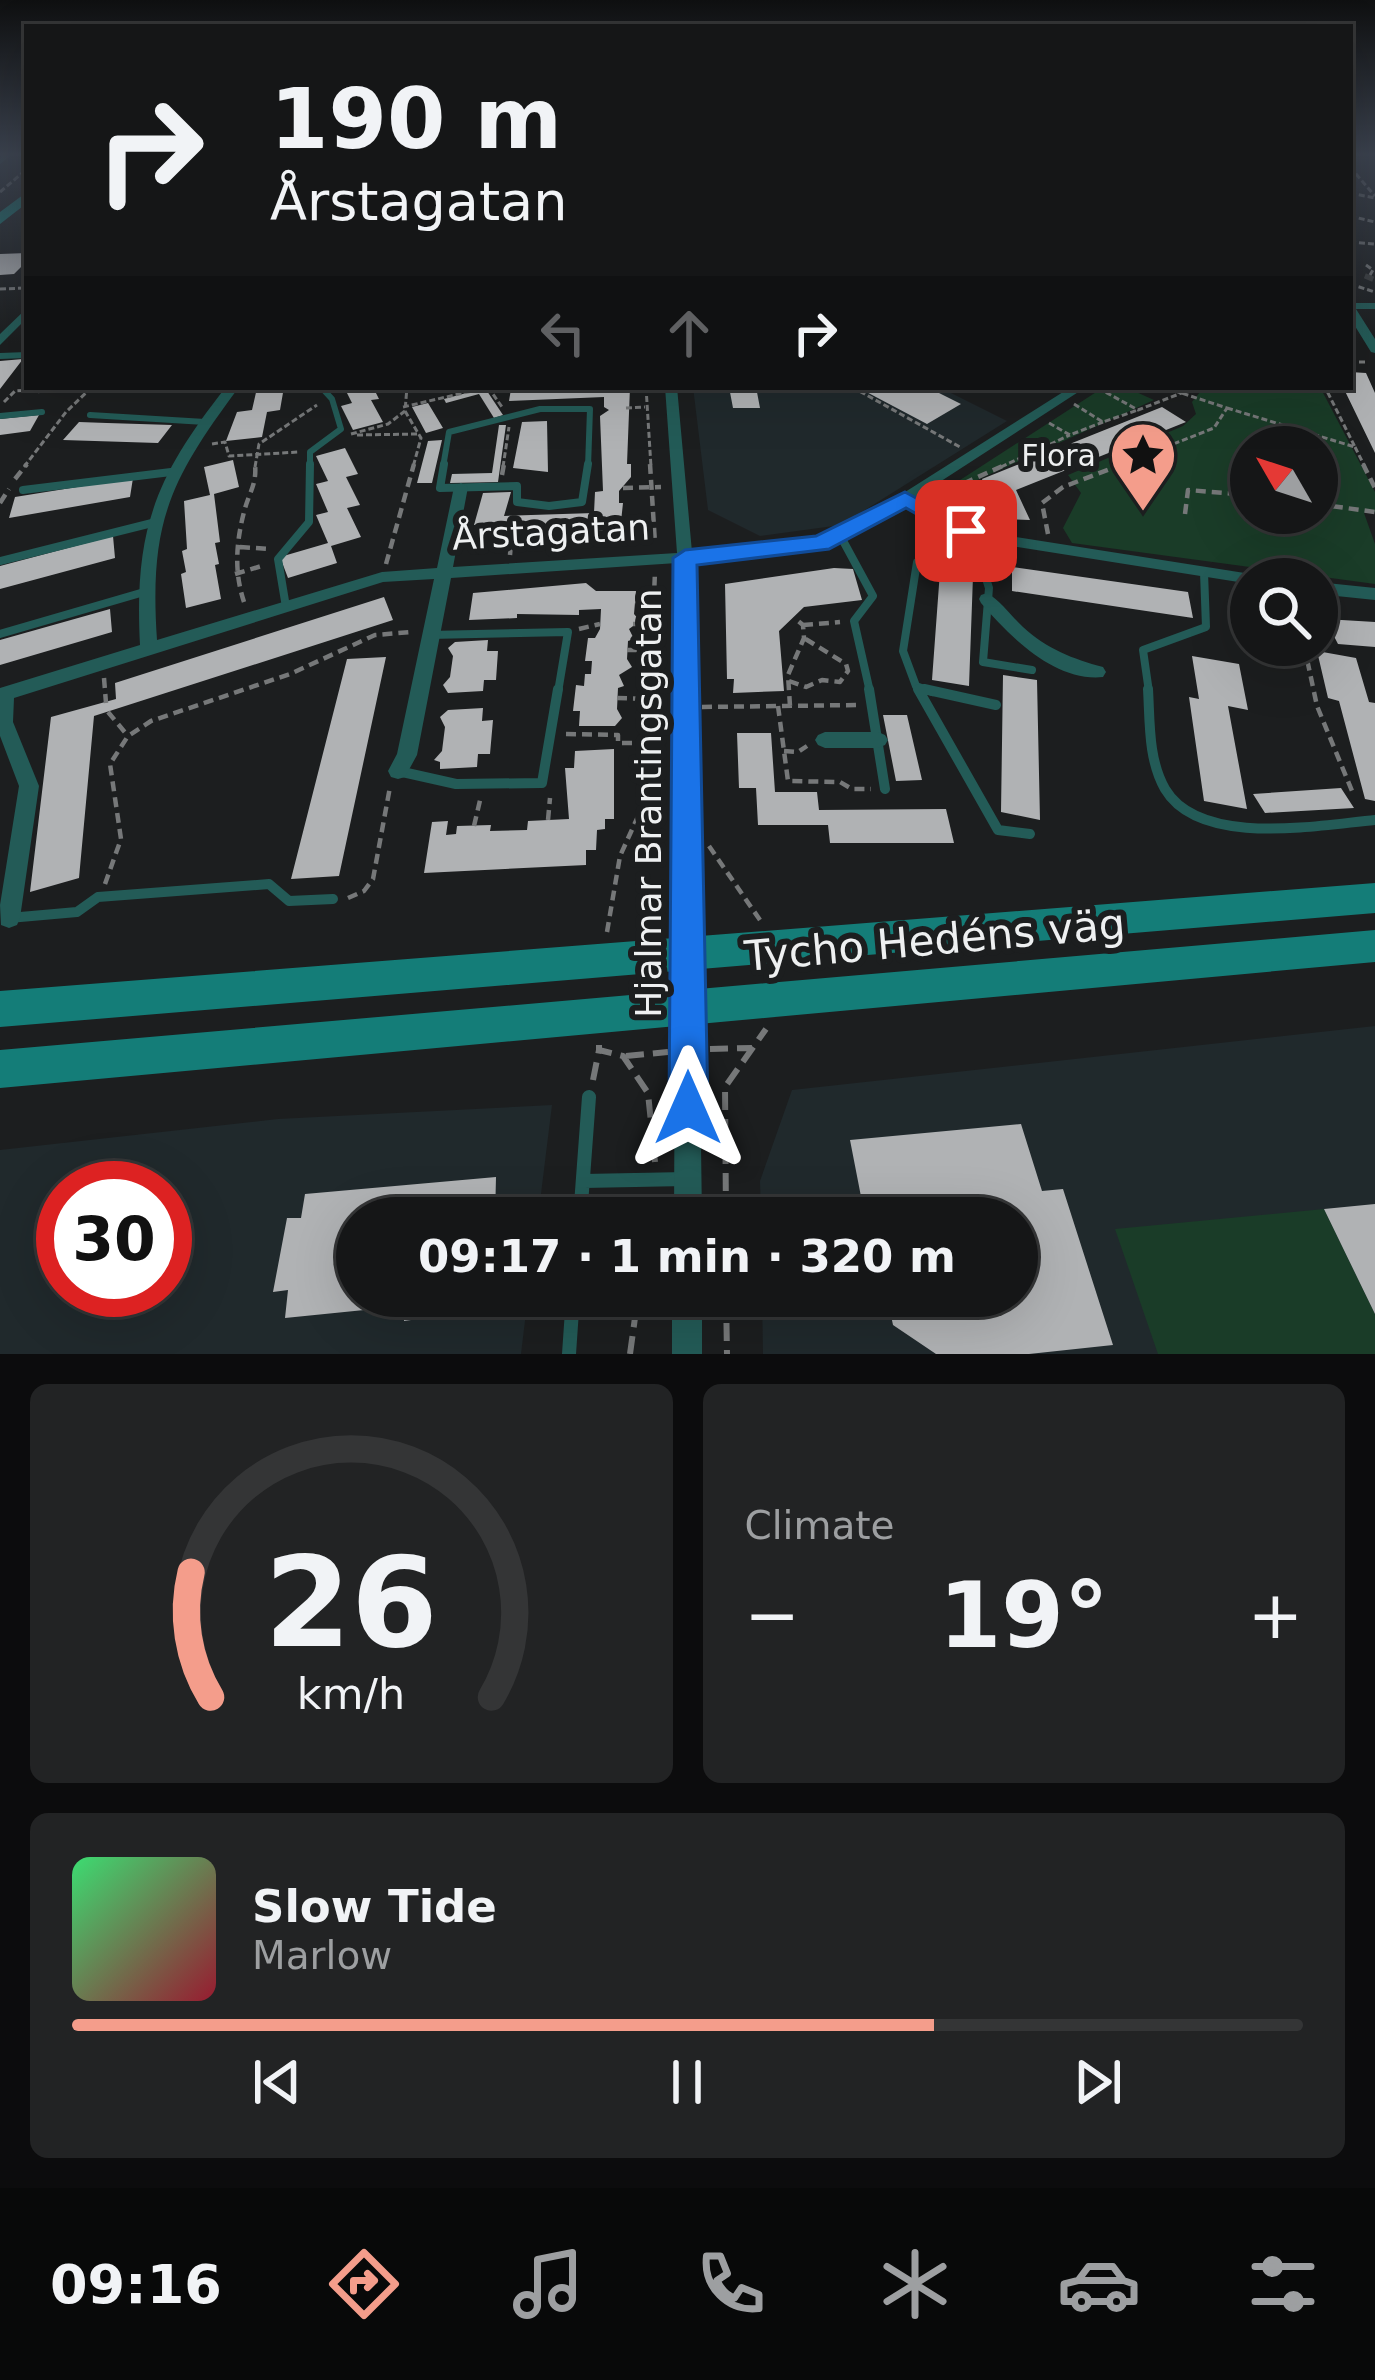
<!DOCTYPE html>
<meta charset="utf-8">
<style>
body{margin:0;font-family:"DejaVu Sans",sans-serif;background:#222324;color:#f1f3f6;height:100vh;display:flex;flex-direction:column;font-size:45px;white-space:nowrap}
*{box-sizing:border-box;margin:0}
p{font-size:39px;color:#9d9fa1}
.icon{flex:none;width:66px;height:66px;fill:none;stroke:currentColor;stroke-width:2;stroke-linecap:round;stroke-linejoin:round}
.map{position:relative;height:1354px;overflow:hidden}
.sheet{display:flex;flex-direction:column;gap:30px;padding:30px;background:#0c0c0d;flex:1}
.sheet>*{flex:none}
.top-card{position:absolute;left:24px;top:24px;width:1329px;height:366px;border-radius:0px;box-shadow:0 12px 48px #0002,0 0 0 3px #343536;background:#151617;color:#f1f3f6;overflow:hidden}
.needle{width:78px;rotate:309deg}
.controls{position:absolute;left:1230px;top:426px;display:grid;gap:24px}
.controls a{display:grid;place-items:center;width:108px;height:108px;border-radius:50%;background:#151617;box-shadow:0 12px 48px #0002,0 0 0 3px #343536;font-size:60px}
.speed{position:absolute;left:36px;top:1161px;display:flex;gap:24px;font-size:60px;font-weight:700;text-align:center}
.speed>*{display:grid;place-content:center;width:156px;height:156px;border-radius:50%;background:#151617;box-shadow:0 12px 48px #0002,0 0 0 3px #343536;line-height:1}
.speed .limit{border:18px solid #d22;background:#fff;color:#111}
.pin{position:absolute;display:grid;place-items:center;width:102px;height:102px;color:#fff;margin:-51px;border-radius:24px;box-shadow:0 6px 18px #0006}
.me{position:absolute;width:132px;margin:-66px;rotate:0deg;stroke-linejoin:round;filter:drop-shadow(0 0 9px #0008)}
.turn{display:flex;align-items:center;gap:42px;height:252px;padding:0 48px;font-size:54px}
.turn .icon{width:156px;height:156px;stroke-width:2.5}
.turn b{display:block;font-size:84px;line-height:102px}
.lanes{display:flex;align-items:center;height:114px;padding:0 48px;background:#0003;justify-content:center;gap:60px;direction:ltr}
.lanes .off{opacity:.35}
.big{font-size:90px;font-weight:700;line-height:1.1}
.sheet .widget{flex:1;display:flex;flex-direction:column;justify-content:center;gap:18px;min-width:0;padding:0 42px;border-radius:18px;background:#222324}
.sheet .dial{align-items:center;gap:0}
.dial svg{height:312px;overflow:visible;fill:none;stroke:#343536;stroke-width:7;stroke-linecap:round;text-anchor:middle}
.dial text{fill:#f1f3f6;stroke:none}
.song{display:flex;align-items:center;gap:36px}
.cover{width:144px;height:144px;border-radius:18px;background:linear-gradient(135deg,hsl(140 70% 55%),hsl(350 70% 35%))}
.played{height:12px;border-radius:6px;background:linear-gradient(90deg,#f49d8b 70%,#343536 70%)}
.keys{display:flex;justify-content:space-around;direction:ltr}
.heat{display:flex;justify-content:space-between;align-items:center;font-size:66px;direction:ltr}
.sheet .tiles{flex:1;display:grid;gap:30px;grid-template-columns:1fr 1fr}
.widget:last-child{grid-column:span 2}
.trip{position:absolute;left:336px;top:1197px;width:702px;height:120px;border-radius:60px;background:#151617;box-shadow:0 12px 48px #0002,0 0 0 3px #343536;font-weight:700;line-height:120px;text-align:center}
.tabs{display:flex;height:192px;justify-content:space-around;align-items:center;background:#080909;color:#9d9fa1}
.tabs .icon{width:84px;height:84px}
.tabs .current{color:#f49d8b}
.tabs b{font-size:54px;color:#f1f3f6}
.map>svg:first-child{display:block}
.built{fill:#20292c;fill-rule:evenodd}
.green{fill:#1a3c28;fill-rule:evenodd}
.building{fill:#b0b2b4}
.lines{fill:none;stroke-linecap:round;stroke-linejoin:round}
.minor-tunnel{stroke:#3c3e3e;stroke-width:9;stroke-dasharray:9 4.5;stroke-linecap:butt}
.path-far2{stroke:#767879;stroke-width:3;stroke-dasharray:6 3;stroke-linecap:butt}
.path-far1{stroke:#767879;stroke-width:4.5;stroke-dasharray:10 6;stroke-linecap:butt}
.path{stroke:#767879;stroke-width:6;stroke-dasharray:18 9;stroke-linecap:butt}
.service-far3{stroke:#235b57;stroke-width:6}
.service-far2{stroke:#235b57;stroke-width:8}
.service-far1{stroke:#235b57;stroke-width:10}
.service{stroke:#235b57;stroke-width:14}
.minor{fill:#235b57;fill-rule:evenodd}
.secondary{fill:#147d78;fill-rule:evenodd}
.route{fill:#1a73e8;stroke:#114b97;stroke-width:3}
.labels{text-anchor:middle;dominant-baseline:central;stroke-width:12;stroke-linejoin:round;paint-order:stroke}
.far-poi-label{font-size:30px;fill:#eef0f1;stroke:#1c1e1f;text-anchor:end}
.street-label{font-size:36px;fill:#eef0f1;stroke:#1c1e1f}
.near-street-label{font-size:42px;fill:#eef0f1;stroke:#1c1e1f}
</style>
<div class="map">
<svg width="1375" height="1354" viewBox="0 0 1375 1354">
<rect width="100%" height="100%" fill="#1c1e1f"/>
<path class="built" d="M693,387H939L1007,421L841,525L760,536L708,510Z
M1375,1026V1354H763L762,1296H1017V1218H761L760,1181L792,1090Z
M552,1105L538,1218H357V1296H528L521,1354H0V1150L278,1119ZM63,1188H165V1290H63Z"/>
<path class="green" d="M1104,387H1125L1154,400L975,481L991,523L961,517L940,493Z
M1204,387H1320L1375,492V512L1364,513L1375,544V584L1072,543L1063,528L1081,493L1068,475L1183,426L1196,414L1192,402ZM1251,447H1317V513H1251Z
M1324,1209L1375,1314V1354H1158L1115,1229Z"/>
<path class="building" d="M27,253V261L14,274L0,275V254Z
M23,359L0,389V361Z
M1350,372L1366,373L1375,393V453L1343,387H1350Z
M284,387L280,410L267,412L262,437L226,441L237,412L252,410L257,388Z
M344,387H373L379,399L371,400L383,422L353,430L341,406L352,403Z
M630,387L627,464H631V477L619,491V503H623L620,531L502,532L501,536H475L477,525H474L483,493L511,492L504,516L594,513L595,492L603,491L600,416L609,410L604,407V397L509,401L511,389Z
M729,387H756L760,408H733Z
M857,387H927L961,404L927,424Z
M485,388L503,415L494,418L479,394L446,403L444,399Z
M428,403L443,428L426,433L412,407Z
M1162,407L1186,422L1016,490L1030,520L996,519L982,479Z
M39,415L30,431L0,435V419Z
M547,421L548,472L513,468L522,422Z
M79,422L107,423L172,425L158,443L63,440Z
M499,425H506L498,482L450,483L452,474L492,473Z
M442,440L432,483H417L428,441Z
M345,448L358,474L346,477L360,505L347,508L361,537L331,546L337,563L288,578L280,557L328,543L316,515L328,512L316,484L328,481L316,456Z
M233,460L239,487L214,494L220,542L215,543L219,564L215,565L221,599L186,608L181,574L186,572L182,551L187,549L184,501L210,495L204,467Z
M133,478L130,497L9,518L15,497Z
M113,536L115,558L0,589V566Z
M1012,567L1188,592L1193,618L1012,591Z
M834,568L853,569L862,600L804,607L779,631L784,691L733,693L734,679H727L725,584Z
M940,571L973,576L969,686L932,680Z
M586,583L596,591H636L634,614L640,621L629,629L634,639L628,641L627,659L632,667L619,675L624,686L618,688L617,709L622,718L615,726H579L580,711H573L576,685L584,686L585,674H591L592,661H585L588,638H595L600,629L601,609L579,610V615L517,614V618L469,620L473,593Z
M384,597L393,620L94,716L79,878L30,892L51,717L116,699L115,683Z
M110,609L112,632L0,665V640Z
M1325,619L1375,622V647L1338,644Z
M488,640L487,651H498L496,680H484L483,691L448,693L443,685L450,677L453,656L448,648L455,642Z
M1317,651L1356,658L1369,702L1375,703V801L1365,799L1339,701L1328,698Z
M1192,656L1239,664L1248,710L1228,706L1247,809L1204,801L1189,697L1199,699Z
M386,657L339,876L291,879L347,659Z
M1003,675L1037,680L1040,820L1001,812Z
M483,708L482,721L493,720L490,754H478L477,767L440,769V762L434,760L442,751L445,727L440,717L448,710Z
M883,715H907L922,780L896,781Z
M737,733H771L775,792H817L819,810L946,809L954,843H830L828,825H758L756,788H739Z
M614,749V819H605V829L597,830L596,850H586V865L424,873L432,822L448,821L446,835L456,834L457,826L491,825L490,831L527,830L528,821L569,819L565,768H574L575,751Z
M1341,788L1354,808L1265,813L1253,794Z
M1021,1124L1042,1191L1063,1189L1113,1345L1029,1354H936L893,1325L889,1306L868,1308L866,1296H1017V1218H853L852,1213L864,1212L850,1140Z
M496,1177L495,1218H357V1296H482L468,1301L467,1312L404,1321V1306L285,1318L288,1290L273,1292L287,1218H301L305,1194Z
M1375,1204V1314L1324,1209Z"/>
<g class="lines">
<path class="minor-tunnel" d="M1368,280L1370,275"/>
<path class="path-far2" d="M1350,155L1371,154
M1350,167L1375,196
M0,192L27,169
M1350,193L1375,198
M1350,216L1375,222
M1350,242L1374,244
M1366,265L1373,270L1370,275
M1350,284L1375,292
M0,289L27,288
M1350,362H1368
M31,387L37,392L68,387
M488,387L502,407
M646,387L651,467
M852,387L960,447
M1098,388L1138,410L1197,387
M4,402L15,391L29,390
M1074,404L1103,422L1138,410
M403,407L485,388
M626,408L645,407
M1227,408L1355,447L1325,387
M405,411L421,438L413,467
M1049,423L1070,435L1103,422
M351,434L388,424L405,411L407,387
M357,435L418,434
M212,444L225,442L229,456L299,452
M1355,447L1365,467
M24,467L66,412L92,387
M255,467L259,444L317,405
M503,467L509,427
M1001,467L1070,435
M1115,467L1214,428L1227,408L1163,387"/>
<path class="path-far1" d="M650,464L655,543
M1363,464L1375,488
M502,475L504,464
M15,479L27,464
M623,488L661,487
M949,490L1007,464
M0,503L9,489
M1317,504L1375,512
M1185,514L1188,490L1251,495
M1048,534L1042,503L1063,487L1123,464
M240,547L270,549
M510,555L512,531
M386,564L414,464
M235,574L265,565
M244,602C234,572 236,543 244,512C249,492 257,485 255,464
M635,603H653
M633,624H653
M803,625L840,622
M579,629L600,624
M1304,645L1317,706L1352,791
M627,650H652
M104,678L106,703
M789,681L806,687L822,680L840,682L848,671L846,664L804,638
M617,698L648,699
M778,706L788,781L840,782L852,789H871
M790,706L788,675L804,638L803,625L797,620
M702,707L858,705
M108,712L128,736
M566,734L618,735V743H648
M784,751L798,752L807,746
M548,820L550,798
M474,826L481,796
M709,846L760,920
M105,884L121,839L110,764L128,736L151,721L290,674L375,635L412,632
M348,898L364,891L373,879L390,787
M607,932L620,856L645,801L655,572"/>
<path class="path" d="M599,1045V1050L623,1056L648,1093L655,1162
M710,1049L752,1048
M626,1056L668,1052
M593,1080L599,1050
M657,1198V1218
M726,1218L725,1087L766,1029
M726,1296L727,1354
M630,1354L638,1296"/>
<path class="service-far3" d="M0,356L27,355
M90,415L205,422
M0,416L42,412
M310,467V452L341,429L332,399L321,387
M443,467L449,432L540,409H590L588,467"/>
<path class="service-far2" d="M444,464L440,488L517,486V502L549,506L582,502L588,464
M23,490L171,472
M841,537L873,596L854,621L870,692
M986,537L977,550L989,588L983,662L1032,670
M0,561L152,523
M286,607L278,559L309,522L310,464
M0,634L144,592
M429,635L568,632L558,692
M916,686L920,692
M932,692L916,686L903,651L917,562L945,550H977
M1149,692L1143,650L1206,627L1204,572"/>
<path class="service-far1" d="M869,689L885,789
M918,689L998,830L1030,834
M924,689L996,705
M1148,689C1150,722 1148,759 1165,789C1200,848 1319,825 1375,820
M398,771L456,784L542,783L558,689
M9,918L77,912L98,897L269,884L289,901L333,899"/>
<path class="service" d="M584,1181L686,1179
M580,1218L589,1097
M569,1354L573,1296"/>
<path class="minor" d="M5,153H14L0,164V157Z
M1350,303H1375V309H1356L1375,339V353L1371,352L1350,318Z
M27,308V318L0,345V334Z
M226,387H239C170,480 149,522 157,640L382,572L437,568L454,487L461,483L468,487L453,567L677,553L665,387H677L692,552L817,539L853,525L1071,387H1086L915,498L990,533L1251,574L1259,579H1251V584L986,542L905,505L863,531L826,548L693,562L702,1218H674L677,563L451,578L417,755L405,777L398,779L391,777L388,771L397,754L434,579L383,582L14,698L13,722L39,786L20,918L17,925L9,928L1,925L0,905L19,786L0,736V688L140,645C134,530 155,477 226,387Z
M1317,582L1375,588V600L1317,594Z
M987,593C1001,601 1011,616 1023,627C1047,649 1073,659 1103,667L1106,672L1103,677C1055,682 1010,637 981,603L979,599L981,595Z
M825,732H878L885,735L888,740L885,745L878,748H825L818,745L815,740L818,735Z
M672,1296H702V1354H672Z"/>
<path class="secondary" d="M27,192V203L0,224V212Z
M1375,883V913L0,1027V991Z
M1375,930V962L0,1088V1050Z"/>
</g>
<linearGradient id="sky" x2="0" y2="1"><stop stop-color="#0f1011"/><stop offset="0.45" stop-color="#3a414d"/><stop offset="1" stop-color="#3a414d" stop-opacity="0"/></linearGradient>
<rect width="1375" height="343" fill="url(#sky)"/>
<path class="route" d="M905,492L977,531L974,537H957L906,508L829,549L697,565L708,1108L702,1122L688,1128L674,1122L669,1108L673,558L685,550L816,536Z"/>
<defs>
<g id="sight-pin" transform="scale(3.45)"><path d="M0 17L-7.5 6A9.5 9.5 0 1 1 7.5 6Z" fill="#f49d8b" stroke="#1c1e1f"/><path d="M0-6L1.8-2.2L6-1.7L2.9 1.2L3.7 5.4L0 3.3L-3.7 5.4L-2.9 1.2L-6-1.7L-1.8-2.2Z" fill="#111"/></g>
</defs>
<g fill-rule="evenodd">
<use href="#sight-pin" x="1143" y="455"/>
</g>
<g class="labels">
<g class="far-poi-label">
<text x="1096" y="455">Flora</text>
</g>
<g class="street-label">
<text transform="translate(551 532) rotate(-3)">Årstagatan</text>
<text transform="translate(648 803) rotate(-90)">Hjalmar Brantingsgatan</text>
</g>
<g class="near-street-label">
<text transform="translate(935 940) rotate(-5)">Tycho Hedéns väg</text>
</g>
</g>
</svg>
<div class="controls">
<a><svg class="needle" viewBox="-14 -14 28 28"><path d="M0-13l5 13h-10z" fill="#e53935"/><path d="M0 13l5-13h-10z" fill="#9d9fa1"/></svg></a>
<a><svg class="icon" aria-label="search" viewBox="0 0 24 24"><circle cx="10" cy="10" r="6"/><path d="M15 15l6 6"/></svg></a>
</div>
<div class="speed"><div class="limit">30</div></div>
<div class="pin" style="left:966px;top:531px;background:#d93025"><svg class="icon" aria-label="arrive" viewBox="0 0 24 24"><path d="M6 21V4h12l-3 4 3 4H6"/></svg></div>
<svg class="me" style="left:688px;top:1108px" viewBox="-20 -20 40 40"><path d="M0-17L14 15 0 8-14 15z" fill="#1a73e8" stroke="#fff" stroke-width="4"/></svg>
<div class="trip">09:17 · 1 min · 320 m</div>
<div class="top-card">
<div class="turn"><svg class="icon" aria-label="right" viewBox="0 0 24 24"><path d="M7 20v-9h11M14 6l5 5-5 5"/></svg><div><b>190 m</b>Årstagatan</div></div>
<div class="lanes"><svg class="icon off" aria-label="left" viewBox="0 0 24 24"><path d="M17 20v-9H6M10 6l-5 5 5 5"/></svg><svg class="icon off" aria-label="ahead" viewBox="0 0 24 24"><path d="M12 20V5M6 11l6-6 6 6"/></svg><svg class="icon" aria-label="right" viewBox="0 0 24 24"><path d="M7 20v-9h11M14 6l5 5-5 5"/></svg></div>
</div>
</div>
<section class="sheet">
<div class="tiles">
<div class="widget dial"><svg viewBox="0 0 100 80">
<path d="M14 69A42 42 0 1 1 86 69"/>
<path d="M14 69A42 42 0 0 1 9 37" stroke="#f49d8b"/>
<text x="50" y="56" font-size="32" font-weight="700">26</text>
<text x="50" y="72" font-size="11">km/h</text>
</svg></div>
<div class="widget"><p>Climate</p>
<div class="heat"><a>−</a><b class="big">19°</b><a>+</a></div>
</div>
<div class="widget">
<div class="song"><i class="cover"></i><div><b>Slow Tide</b><p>Marlow</p></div></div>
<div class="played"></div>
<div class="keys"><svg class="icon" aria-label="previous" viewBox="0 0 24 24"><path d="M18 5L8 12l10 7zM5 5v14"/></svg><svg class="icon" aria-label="pause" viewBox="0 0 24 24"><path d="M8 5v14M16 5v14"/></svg><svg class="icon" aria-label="next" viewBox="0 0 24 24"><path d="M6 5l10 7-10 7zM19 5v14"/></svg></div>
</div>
</div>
</section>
<nav class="tabs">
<b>09:16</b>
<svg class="icon current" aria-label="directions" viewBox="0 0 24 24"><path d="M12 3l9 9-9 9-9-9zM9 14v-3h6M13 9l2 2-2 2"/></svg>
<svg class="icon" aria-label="music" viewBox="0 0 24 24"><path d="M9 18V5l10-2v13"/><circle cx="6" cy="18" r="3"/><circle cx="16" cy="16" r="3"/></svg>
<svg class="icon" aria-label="phone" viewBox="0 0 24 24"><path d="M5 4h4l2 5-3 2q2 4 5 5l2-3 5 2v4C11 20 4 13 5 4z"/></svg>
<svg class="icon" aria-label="climate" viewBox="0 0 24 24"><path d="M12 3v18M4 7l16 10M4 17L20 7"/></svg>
<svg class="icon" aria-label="car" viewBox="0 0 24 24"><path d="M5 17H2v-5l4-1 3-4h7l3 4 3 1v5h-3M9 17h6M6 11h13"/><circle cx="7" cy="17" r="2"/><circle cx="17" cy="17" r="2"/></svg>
<svg class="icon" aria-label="filters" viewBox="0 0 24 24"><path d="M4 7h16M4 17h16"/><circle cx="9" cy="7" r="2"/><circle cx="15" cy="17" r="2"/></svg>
</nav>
